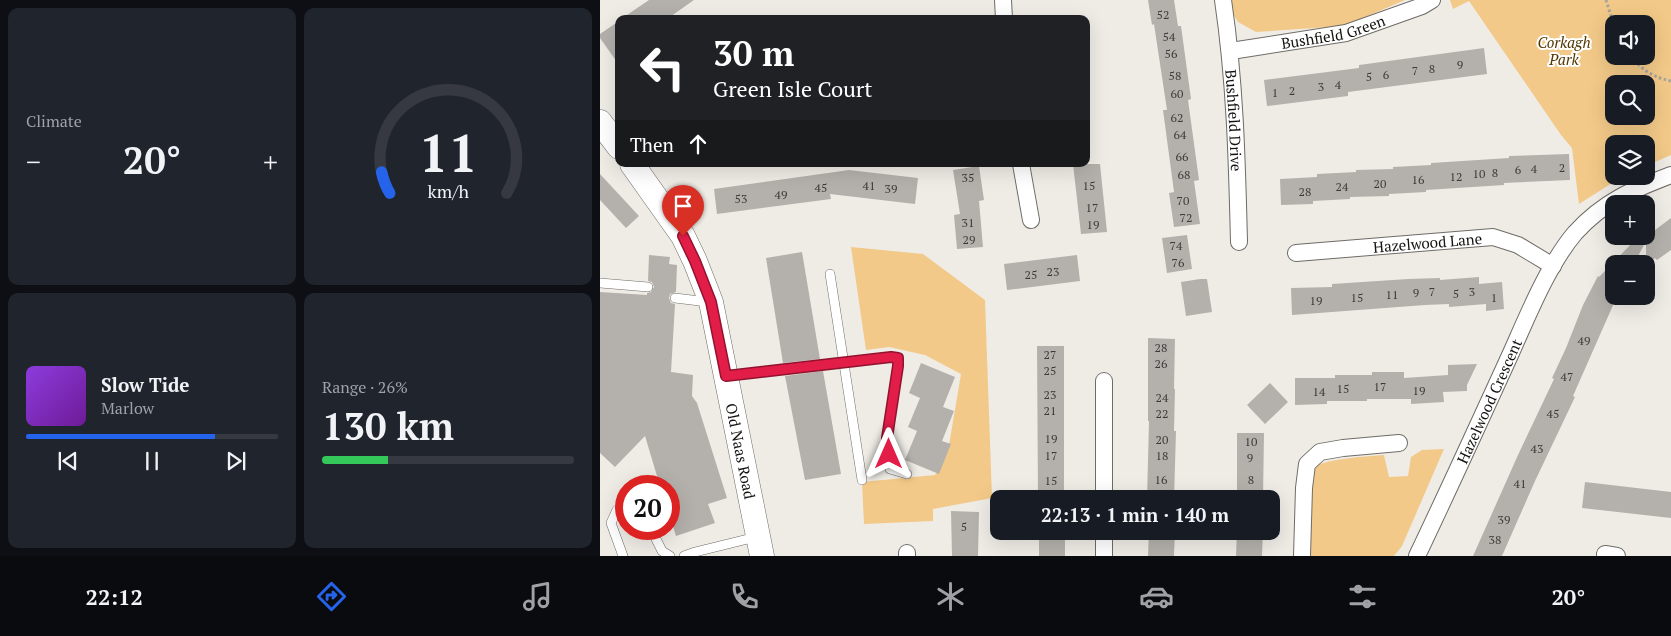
<!DOCTYPE html>
<meta charset="utf-8">
<style>
body{margin:0;font-family:"PT Serif",serif;background:#20242c;color:#f1f3f6;height:100vh;display:flex;flex-direction:column;font-size:19px;white-space:nowrap}
*{box-sizing:border-box;margin:0}
p{font-size:16px;color:#9ea1a6}
.icon{flex:none;width:28px;height:28px;fill:none;stroke:currentColor;stroke-width:2;stroke-linecap:round;stroke-linejoin:round}
.map{position:relative;flex:1;overflow:hidden}
.panel{display:flex;flex-direction:column;gap:8px;padding:8px;background:#0d0f14;width:600px}
.panel>*{flex:none}
.hud{position:absolute;left:15px;top:15px;width:475px;height:152px;border-radius:10px;box-shadow:0 5px 20px #0002;background:#202124;color:#fff;overflow:hidden}
.controls{position:absolute;left:1005px;top:15px;display:grid;gap:10px}
.controls a{display:grid;place-items:center;width:50px;height:50px;border-radius:10px;background:#171b24;box-shadow:0 5px 20px #0002;font-size:25px}
.speed{position:absolute;left:15px;top:475px;display:flex;gap:10px;font-size:25px;font-weight:700;text-align:center}
.speed>*{display:grid;place-content:center;width:65px;height:65px;border-radius:50%;background:#171b24;box-shadow:0 5px 20px #0002;line-height:1}
.speed .limit{border:8px solid #d22;background:#fff;color:#111}
.pin{position:absolute;display:grid;place-items:center;width:42px;height:42px;color:#fff;margin:-51px -21px;border-radius:50% 50% 50% 0;rotate:-45deg;box-shadow:0 0 5px #0007}
.pin .icon{rotate:45deg}
.me{position:absolute;width:55px;margin:-28px;rotate:0deg;stroke-linejoin:round;filter:drop-shadow(0 0 4px #0008)}
.turn{display:flex;align-items:center;gap:18px;height:105px;padding:0 15px;font-size:22px}
.turn .icon{width:65px;height:65px;stroke-width:2.5}
.turn b{display:block;font-size:35px;line-height:42px}
.then{display:flex;align-items:center;height:48px;padding:0 15px;background:#0003;gap:10px;font-size:19px}
.big{font-size:38px;font-weight:700;line-height:1.1}
.panel .card{flex:1;display:flex;flex-direction:column;justify-content:center;gap:8px;min-width:0;padding:0 18px;border-radius:10px;background:#20242c}
.panel .dial{align-items:center;gap:0}
.dial svg{height:130px;overflow:visible;fill:none;stroke:#363941;stroke-width:7;stroke-linecap:round;text-anchor:middle}
.dial text{fill:#f1f3f6;stroke:none}
.song{display:flex;align-items:center;gap:15px}
.cover{width:60px;height:60px;border-radius:8px;background:linear-gradient(135deg,hsl(270 70% 55%),hsl(280 70% 35%))}
.played{height:5px;border-radius:2px;background:linear-gradient(90deg,#2563eb 75%,#363941 75%)}
.keys{display:flex;justify-content:space-around;direction:ltr}
.heat{display:flex;justify-content:space-between;align-items:center;font-size:28px;direction:ltr}
.charge{height:8px;border-radius:4px;background:linear-gradient(90deg,#34c759 26%,#363941 0)}
.panel .tiles{flex:1;display:grid;gap:8px;grid-template-columns:repeat(2,1fr)}
.trip{position:absolute;left:390px;top:490px;width:290px;height:50px;border-radius:10px;background:#171b24;box-shadow:0 5px 20px #0002;font-weight:700;line-height:50px;text-align:center}
.dock{display:flex;height:80px;justify-content:space-around;align-items:center;background:#090b0e;color:#9ea1a6}
.dock .icon{width:35px;height:35px}
.dock .current{color:#2563eb}
.dock b{font-size:22px;color:#f1f3f6}
main{display:flex;flex:1;min-height:0}
.map>svg:first-child{display:block}
.green{fill:#f2c988;fill-rule:evenodd}
.building{fill:#b4b1ac}
.lines{fill:none;stroke-linecap:round;stroke-linejoin:round}
.lane-casing{stroke:#6f6c67;stroke-width:10}
.street-casing{stroke:#6f6c67;stroke-width:18}
.secondary-casing{stroke:#6f6c67;stroke-width:25}
.path{stroke:#a6a49f;stroke-width:3;stroke-dasharray:2.5 2.5;stroke-linecap:butt}
.lane{stroke:#fff;stroke-width:9}
.street{stroke:#fff;stroke-width:16}
.secondary{stroke:#fff;stroke-width:24}
.route-casing{stroke:#92132f;stroke-width:12}
.route{stroke:#e11d48;stroke-width:9}
.labels{text-anchor:middle;dominant-baseline:central;stroke-width:4;stroke-linejoin:round;paint-order:stroke}
.number-label{font-size:12px;fill:#3c3a38}
.street-label{font-size:15px;fill:#141311;stroke:#fff}
.park-label{font-size:15px;font-style:italic;fill:#523700;stroke:#fff}
</style>
<main>
<section class="panel">
<div class="tiles">
<div class="card"><p>Climate</p>
<div class="heat"><a>−</a><b class="big">20°</b><a>+</a></div>
</div>
<div class="card dial"><svg viewBox="0 0 100 80">
<path d="M14 69A42 42 0 1 1 86 69"/>
<path d="M14 69A42 42 0 0 1 9 56" stroke="#2563eb"/>
<text x="50" y="56" font-size="32" font-weight="700">11</text>
<text x="50" y="72" font-size="11">km/h</text>
</svg></div>
<div class="card">
<div class="song"><i class="cover"></i><div><b>Slow Tide</b><p>Marlow</p></div></div>
<div class="played"></div>
<div class="keys"><svg class="icon" aria-label="previous" viewBox="0 0 24 24"><path d="M18 5L8 12l10 7zM5 5v14"/></svg><svg class="icon" aria-label="pause" viewBox="0 0 24 24"><path d="M8 5v14M16 5v14"/></svg><svg class="icon" aria-label="next" viewBox="0 0 24 24"><path d="M6 5l10 7-10 7zM19 5v14"/></svg></div>
</div>
<div class="card"><p>Range · 26%</p><b class="big">130 km</b><div class="charge"></div></div>
</div>
</section>
<div class="map">
<svg width="1071" height="556" viewBox="0 0 1071 556">
<rect width="100%" height="100%" fill="#efece6"/>
<path class="green" d="M631,0H805L744,26L656,32L638,22L633,14Z
M850,0H1071V155L1046,166V144H1014V176H1023L979,204L972,148L961,135L869,1L853,9ZM1014,24H1046V56H1014ZM1014,84H1046V116H1014Z
M251,247L323,254L385,300L392,498L333,509V521L264,524L262,482L335,475L348,451L361,374L325,355L289,347L266,350Z
M844,449L802,546L794,556H711L710,481L711,467C735,458 759,457 784,455L789,477L808,476L811,457L822,450Z"/>
<path class="building" d="M49,0H94L67,19H21Z
M548,0H574L578,26H581L591,99L588,100L599,180L594,181L600,224L574,227L569,193L574,192L563,110H567L554,24L552,25Z
M19,21V65L0,38V34Z
M884,48L887,74L748,92V96L667,106L664,80L759,68V65Z
M969,154L970,180L904,183V185L826,190V192L789,194V196L750,197V199L713,201V204L681,205L680,179L717,177V174L756,172V170L793,169V167L831,165V163L909,158V156Z
M473,164H500L507,232L481,234Z
M379,166L384,200L379,201L383,247L357,249L354,215L360,214L353,170Z
M249,170L318,178L315,204L230,194L231,199L117,214L114,189Z
M0,174L39,216L26,228L0,200Z
M1071,218V250L1057,260L1055,258L1046,267V241L1034,264H1014V303L973,396L975,397L935,481L902,556H873L918,455L954,379L952,378L966,348L983,305L998,276L999,277L1039,236H1046V229L1050,225L1053,227L1051,233Z
M587,235L592,269L567,273L562,238Z
M202,252L220,359L183,363L166,258Z
M49,255L70,257L69,264L77,265L76,292L70,294L69,298L71,303L75,304L71,372L93,375L92,396L97,403L127,498L108,504L115,523L76,536L69,513V486H60L45,436L15,467L0,453V292L47,295V293L51,292L54,287L52,282L48,281Z
M477,255L480,281L407,290L404,264Z
M879,277V284L902,282L904,309L886,311V304L849,307V304L825,305L692,315L691,288L732,287V284L808,279L840,278V280Z
M600,279H607L612,312L586,316L581,282Z
M548,338L575,339L574,389H575L574,431H576L574,499H547L549,421H548Z
M437,346H464V499H438Z
M321,363L355,377L343,407L354,411L342,441L351,444L339,474L305,460L317,431L308,427L320,398L309,393Z
M877,364L867,385V391L843,392L844,402L811,404V399H767V401H727V404L695,405V378H735V375H772V372H804V378L848,375V365Z
M223,371L241,474L205,480L185,376Z
M670,383L688,402L665,424L647,405Z
M637,433H664L663,499H637Z
M985,482L1071,492V518L982,508Z
M351,511L379,512L378,556H352Z
M439,531H465V556H439Z
M549,531H575L574,556H548Z
M637,531H663L662,556H636Z"/>
<g class="lines">
<g class="lane-casing">
<path id="lane" d="M230,274L262,480
M0,283L48,287
M75,298L108,302
M128,376L291,357L298,358V366L287,439L290,469L307,474
M51,529L62,551L70,556
M23,556L11,523L17,510L26,505
M84,556L95,552L156,537"/>
</g>
<g class="street-casing">
<g id="street">
<path d="M403,0L404,19"/>
<path id="s1" d="M623,0C635,81 637,160 639,242"/>
<path id="s2" d="M631,51L746,33L822,6L832,0"/>
<path d="M421,164L431,220"/>
<path id="s3" d="M696,253L893,237L918,245L953,266"/>
<path d="M504,381V499"/>
<path d="M504,531V556"/>
<path d="M1005,554L1017,556"/>
<path d="M307,556V553"/>
<path d="M702,556L704,488L707,464L720,452L743,448L799,443"/>
<path id="s4" d="M817,556C849,489 880,421 911,353C928,315 948,265 975,233C1004,201 1032,190 1071,175"/>
</g>
</g>
<g class="secondary-casing">
<g id="secondary">
<path d="M0,122L19,147"/>
<path id="s5" d="M32,164L83,236L95,261L111,302L162,556"/>
</g>
</g>
<path class="path" d="M1006,0L1014,26
M1032,56C1040,70 1056,78 1071,81"/>
<use href="#lane" class="lane"/>
<use href="#street" class="street"/>
<use href="#secondary" class="secondary"/>
</g>
<g class="lines">
<g class="route-casing">
<path id="route" d="M83,236L95,261L111,302L126,376L291,357L298,358V366L287,438L289,454"/>
</g>
<use href="#route" class="route"/>
</g>
<g class="labels">
<g class="number-label">
<text x="563" y="14">52</text>
<text x="569" y="36">54</text>
<text x="571" y="53">56</text>
<text x="860" y="64">9</text>
<text x="832" y="68">8</text>
<text x="815" y="70">7</text>
<text x="786" y="74">6</text>
<text x="575" y="75">58</text>
<text x="769" y="76">5</text>
<text x="738" y="84">4</text>
<text x="721" y="86">3</text>
<text x="692" y="90">2</text>
<text x="675" y="92">1</text>
<text x="577" y="93">60</text>
<text x="577" y="117">62</text>
<text x="580" y="134">64</text>
<text x="582" y="156">66</text>
<text x="962" y="167">2</text>
<text x="934" y="168">4</text>
<text x="918" y="169">6</text>
<text x="895" y="172">8</text>
<text x="879" y="173">10</text>
<text x="584" y="174">68</text>
<text x="856" y="176">12</text>
<text x="368" y="177">35</text>
<text x="818" y="179">16</text>
<text x="780" y="183">20</text>
<text x="269" y="185">41</text>
<text x="489" y="185">15</text>
<text x="742" y="186">24</text>
<text x="221" y="187">45</text>
<text x="291" y="188">39</text>
<text x="705" y="191">28</text>
<text x="181" y="194">49</text>
<text x="141" y="198">53</text>
<text x="583" y="200">70</text>
<text x="492" y="207">17</text>
<text x="586" y="217">72</text>
<text x="368" y="222">31</text>
<text x="493" y="224">19</text>
<text x="369" y="239">29</text>
<text x="576" y="245">74</text>
<text x="578" y="262">76</text>
<text x="453" y="271">23</text>
<text x="431" y="274">25</text>
<text x="832" y="291">7</text>
<text x="872" y="291">3</text>
<text x="816" y="292">9</text>
<text x="856" y="293">5</text>
<text x="792" y="294">11</text>
<text x="757" y="297">15</text>
<text x="894" y="297">1</text>
<text x="716" y="300">19</text>
<text x="984" y="340">49</text>
<text x="561" y="347">28</text>
<text x="450" y="354">27</text>
<text x="561" y="363">26</text>
<text x="450" y="370">25</text>
<text x="967" y="376">47</text>
<text x="780" y="386">17</text>
<text x="743" y="388">15</text>
<text x="819" y="390">19</text>
<text x="719" y="391">14</text>
<text x="450" y="394">23</text>
<text x="562" y="397">24</text>
<text x="450" y="410">21</text>
<text x="562" y="413">22</text>
<text x="953" y="413">45</text>
<text x="451" y="438">19</text>
<text x="562" y="439">20</text>
<text x="651" y="441">10</text>
<text x="937" y="448">43</text>
<text x="451" y="455">17</text>
<text x="562" y="455">18</text>
<text x="650" y="457">9</text>
<text x="561" y="479">16</text>
<text x="651" y="479">8</text>
<text x="451" y="480">15</text>
<text x="920" y="483">41</text>
<text x="904" y="519">39</text>
<text x="364" y="526">5</text>
<text x="895" y="539">38</text>
</g>
<g class="street-label">
<text stroke="none"><textPath href="#s2" startOffset="104">Bushfield Green</textPath></text>
<text stroke="none"><textPath href="#s1" startOffset="121">Bushfield Drive</textPath></text>
<text stroke="none"><textPath href="#s3" startOffset="132">Hazelwood Lane</textPath></text>
<text stroke="none"><textPath href="#s4" startOffset="171">Hazelwood Crescent</textPath></text>
<text stroke="none"><textPath href="#s5" startOffset="312">Old Naas Road</textPath></text>
</g>
<g class="park-label">
<text x="964" y="42">Corkagh<tspan x="964" dy="17">Park</tspan></text>
</g>
</g>
</svg>
<div class="controls">
<a><svg class="icon" aria-label="sound" viewBox="0 0 24 24"><path d="M4 9h4l5-4v14l-5-4H4zM17 9q2 3 0 6"/></svg></a>
<a><svg class="icon" aria-label="search" viewBox="0 0 24 24"><circle cx="10" cy="10" r="6"/><path d="M15 15l6 6"/></svg></a>
<a><svg class="icon" aria-label="layers" viewBox="0 0 24 24"><path d="M12 4l9 5-9 5-9-5zM3 14l9 5 9-5"/></svg></a>
<a>+</a>
<a>−</a>
</div>
<div class="speed"><div class="limit">20</div></div>
<div class="pin" style="left:83px;top:236px;background:#d93025"><svg class="icon" aria-label="arrive" viewBox="0 0 24 24"><path d="M6 21V4h12l-3 4 3 4H6"/></svg></div>
<svg class="me" style="left:289px;top:454px" viewBox="-20 -20 40 40"><path d="M0-17L14 15 0 8-14 15z" fill="#e11d48" stroke="#fff" stroke-width="4"/></svg>
<div class="trip">22:13 · 1 min · 140 m</div>
<div class="hud">
<div class="turn"><svg class="icon" aria-label="left" viewBox="0 0 24 24"><path d="M17 20v-9H6M10 6l-5 5 5 5"/></svg><div><b>30 m</b>Green Isle Court</div></div>
<div class="then">Then<svg class="icon" aria-label="ahead" viewBox="0 0 24 24"><path d="M12 20V5M6 11l6-6 6 6"/></svg></div>
</div>
</div>
</main>
<nav class="dock">
<b>22:12</b>
<svg class="icon current" aria-label="directions" viewBox="0 0 24 24"><path d="M12 3l9 9-9 9-9-9zM9 14v-3h6M13 9l2 2-2 2"/></svg>
<svg class="icon" aria-label="music" viewBox="0 0 24 24"><path d="M9 18V5l10-2v13"/><circle cx="6" cy="18" r="3"/><circle cx="16" cy="16" r="3"/></svg>
<svg class="icon" aria-label="phone" viewBox="0 0 24 24"><path d="M5 4h4l2 5-3 2q2 4 5 5l2-3 5 2v4C11 20 4 13 5 4z"/></svg>
<svg class="icon" aria-label="climate" viewBox="0 0 24 24"><path d="M12 3v18M4 7l16 10M4 17L20 7"/></svg>
<svg class="icon" aria-label="car" viewBox="0 0 24 24"><path d="M5 17H2v-5l4-1 3-4h7l3 4 3 1v5h-3M9 17h6M6 11h13"/><circle cx="7" cy="17" r="2"/><circle cx="17" cy="17" r="2"/></svg>
<svg class="icon" aria-label="filters" viewBox="0 0 24 24"><path d="M4 7h16M4 17h16"/><circle cx="9" cy="7" r="2"/><circle cx="15" cy="17" r="2"/></svg>
<b>20°</b>
</nav>
